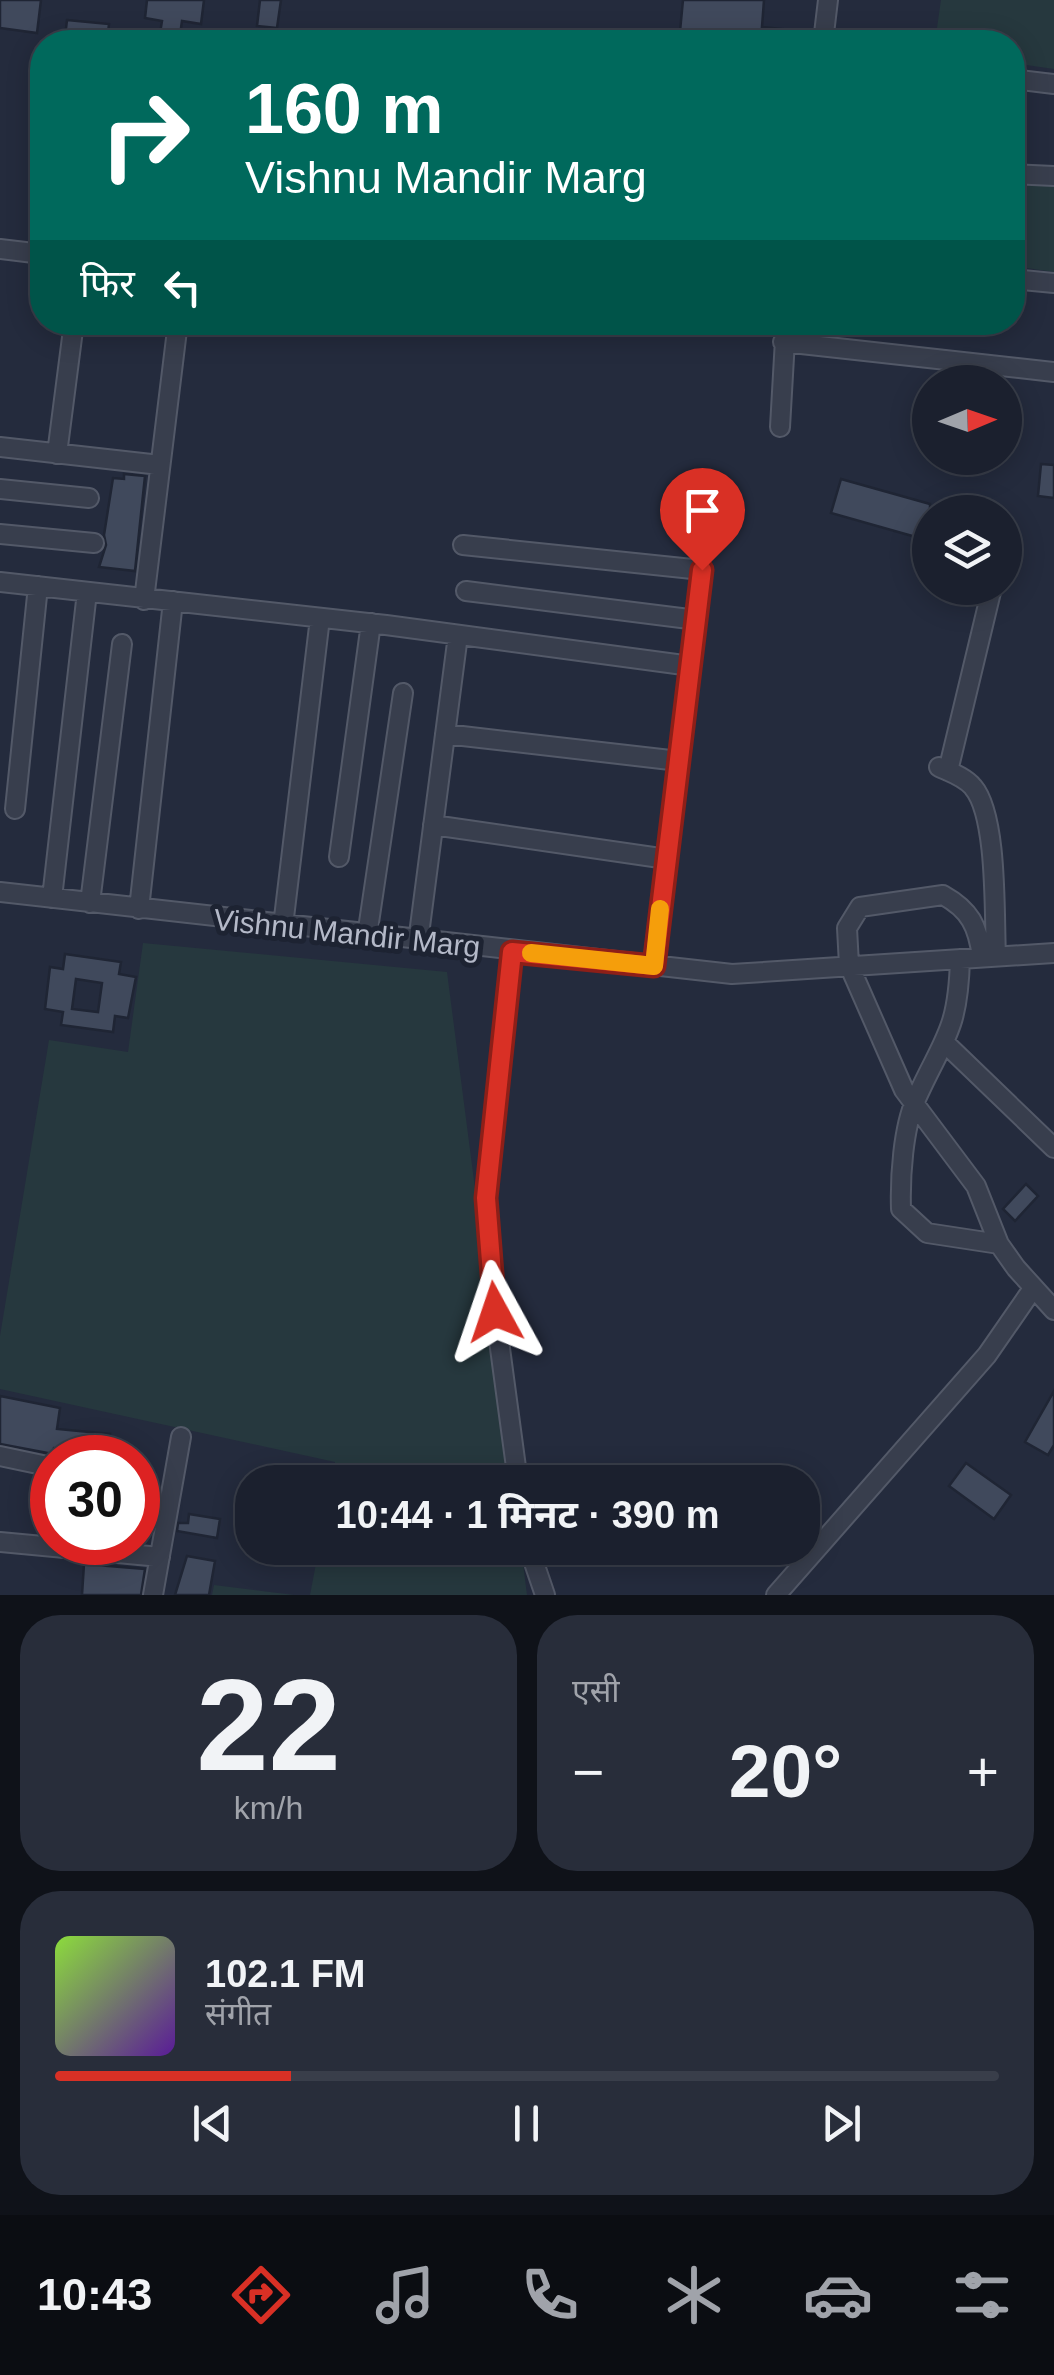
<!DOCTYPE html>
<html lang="hi">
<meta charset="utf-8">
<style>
body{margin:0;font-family:Arial,"Noto Sans Devanagari",sans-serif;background:#282d3a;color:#f1f3f6;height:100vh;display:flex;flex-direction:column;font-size:38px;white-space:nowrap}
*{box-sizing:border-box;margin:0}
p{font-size:32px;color:#a0a3aa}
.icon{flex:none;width:55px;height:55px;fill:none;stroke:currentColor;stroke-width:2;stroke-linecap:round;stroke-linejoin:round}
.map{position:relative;height:1595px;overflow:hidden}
.details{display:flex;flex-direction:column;gap:20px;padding:20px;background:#0f1219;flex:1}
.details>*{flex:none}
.top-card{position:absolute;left:30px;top:30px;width:995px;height:305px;border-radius:40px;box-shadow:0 5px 25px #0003,0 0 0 2px #393e4a;background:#00695c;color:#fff;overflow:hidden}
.needle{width:65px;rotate:88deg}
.buttons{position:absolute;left:912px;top:365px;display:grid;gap:20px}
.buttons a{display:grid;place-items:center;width:110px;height:110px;border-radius:50%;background:#1b202e;box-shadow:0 5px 25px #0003,0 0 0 2px #393e4a;font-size:50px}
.speed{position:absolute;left:30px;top:1435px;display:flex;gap:20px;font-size:50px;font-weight:700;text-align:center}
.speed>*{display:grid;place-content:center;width:130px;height:130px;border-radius:50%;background:#1b202e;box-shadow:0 5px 25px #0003,0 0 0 2px #393e4a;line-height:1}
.speed .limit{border:15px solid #d22;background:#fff;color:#111}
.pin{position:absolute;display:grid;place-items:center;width:85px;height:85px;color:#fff;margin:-102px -42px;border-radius:50% 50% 50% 0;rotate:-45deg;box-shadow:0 0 10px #0007}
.pin .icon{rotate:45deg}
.me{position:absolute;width:110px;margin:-55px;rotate:355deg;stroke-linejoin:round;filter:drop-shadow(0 0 8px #0008)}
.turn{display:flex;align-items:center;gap:35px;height:210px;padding:0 50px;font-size:45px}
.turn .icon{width:130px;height:130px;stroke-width:2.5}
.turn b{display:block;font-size:70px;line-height:85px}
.then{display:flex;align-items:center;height:95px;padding:0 50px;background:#0003;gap:20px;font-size:38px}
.big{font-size:75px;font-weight:700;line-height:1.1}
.details .card{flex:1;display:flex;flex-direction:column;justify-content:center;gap:15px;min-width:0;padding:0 35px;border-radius:40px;background:#282d3a}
.details .dial{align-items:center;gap:0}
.dial b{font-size:130px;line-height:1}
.song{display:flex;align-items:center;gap:30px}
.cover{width:120px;height:120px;border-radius:15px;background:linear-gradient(135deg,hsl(90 70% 55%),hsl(270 70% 35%))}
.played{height:10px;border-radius:5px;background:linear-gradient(90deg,#d93025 25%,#393e4a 25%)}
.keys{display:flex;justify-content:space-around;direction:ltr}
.heat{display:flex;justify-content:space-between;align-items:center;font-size:55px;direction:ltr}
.details .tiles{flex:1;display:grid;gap:20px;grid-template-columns:1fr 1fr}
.card:last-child{grid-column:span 2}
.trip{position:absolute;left:235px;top:1465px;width:585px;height:100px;border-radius:40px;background:#1b202e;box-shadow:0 5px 25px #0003,0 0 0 2px #393e4a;font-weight:700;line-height:100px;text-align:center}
.menu{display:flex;height:160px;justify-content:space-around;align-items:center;background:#0b0d12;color:#a0a3aa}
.menu .icon{width:70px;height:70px}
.menu .selected{color:#d93025}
.menu b{font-size:45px;color:#f1f3f6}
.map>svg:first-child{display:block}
.green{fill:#26383e}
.building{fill:#40495c;stroke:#1f2534;stroke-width:2.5;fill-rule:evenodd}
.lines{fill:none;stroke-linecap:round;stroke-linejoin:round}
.minor-casing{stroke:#535968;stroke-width:22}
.minor{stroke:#383e4d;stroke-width:18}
.route-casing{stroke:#8d1f18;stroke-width:25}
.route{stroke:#d93025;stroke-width:18}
.slow{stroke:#f59e0b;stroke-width:18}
.labels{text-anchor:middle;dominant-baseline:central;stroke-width:10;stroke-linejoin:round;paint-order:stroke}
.street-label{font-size:30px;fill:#b4b9c8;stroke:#1d2332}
</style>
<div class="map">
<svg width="1054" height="1595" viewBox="0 0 1054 1595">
<rect width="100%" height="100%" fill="#242b3d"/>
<path class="green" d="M941,0H1054V69L1013,63L1012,42H935Z
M1013,174L1054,180V272L1013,266Z
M143,943L447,972L513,1482H332L335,1462L0,1389V1336L49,1040L128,1052Z
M319,1548H521L527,1595H310Z
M214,1585L294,1595H212Z"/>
<path class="building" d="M0,0H41L37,33L0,28Z
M147,0H204L201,24L182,21L179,42L159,39L162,21L145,18Z
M260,0H281L277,28L257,26Z
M683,0H764L762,27L812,32L811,42H679Z
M67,20L109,24L107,42L65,37Z
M1041,464L1054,465V498L1038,496Z
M124,474L145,476L135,571L99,567L106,545L104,535L113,478L124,479Z
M841,479L930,504V541L831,513Z
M65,954L121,962L119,974L136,977L128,1018L115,1016L113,1032L61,1025L63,1012L45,1009L50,967L63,969ZM76,979L102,983L98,1012L72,1009Z
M1026,1184L1038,1196L1015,1221L1003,1209Z
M1054,1391V1445L1048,1455L1025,1442Z
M0,1396L60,1408L57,1429L110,1434L108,1454L54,1448L53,1454L0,1444Z
M966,1463L1011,1495L994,1519L949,1486Z
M138,1471L155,1472L154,1491L138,1489Z
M189,1514L220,1519L217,1538L177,1531L178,1523H188Z
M187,1556L215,1561L209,1595H175Z
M84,1564L145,1569L141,1595H82Z"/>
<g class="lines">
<g class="minor-casing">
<path id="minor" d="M823,42L828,0
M1012,79L1054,84
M1012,174L1054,176
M0,249L42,254
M1012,279L1054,283
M783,342L1054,372
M780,427L786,322
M0,447L160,465
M57,454L74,322
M0,489L89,498
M0,534L94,543
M463,545L702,570L653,966
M0,582L386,625L691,666
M466,591L697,620
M144,600L178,322
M445,734L679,761
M939,767C950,772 965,777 973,787C998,816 994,917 996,956
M948,771L992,588
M15,809L38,586
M433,825L667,859
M339,857L371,623
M0,892L732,974L1054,953
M52,898L87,592
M90,903L122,644
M139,909L173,601
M283,926L320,618
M367,936L403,693
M418,942L458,635
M512,951L486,1199L495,1311L518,1482
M982,957C978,926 970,910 943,895L860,907L847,928L849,965L904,1090L976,1186L999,1244L1016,1268L1054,1310
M960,959C958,1032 944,1037 916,1099C903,1128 900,1177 901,1209L927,1233L999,1244
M946,1044L1054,1148
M0,1456L52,1467
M0,1542L160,1557
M529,1548L545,1595
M153,1595L181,1437
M776,1595L987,1355L1032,1290"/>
</g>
<use href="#minor" class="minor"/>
</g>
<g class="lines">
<g class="route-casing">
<path id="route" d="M495,1312L486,1198L512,952L654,966L702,570"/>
</g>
<use href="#route" class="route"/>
<path class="slow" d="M531,953L654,966L660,909"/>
</g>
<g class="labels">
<g class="street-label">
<text transform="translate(347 933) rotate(6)">Vishnu Mandir Marg</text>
</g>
</g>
</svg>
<div class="buttons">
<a><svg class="needle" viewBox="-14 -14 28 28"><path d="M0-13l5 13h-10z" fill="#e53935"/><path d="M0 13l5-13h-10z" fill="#a0a3aa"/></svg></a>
<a><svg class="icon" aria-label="layers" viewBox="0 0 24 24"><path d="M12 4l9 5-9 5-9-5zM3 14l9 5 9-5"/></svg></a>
</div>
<div class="speed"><div class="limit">30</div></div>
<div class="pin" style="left:702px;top:570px;background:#d93025"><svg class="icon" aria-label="arrive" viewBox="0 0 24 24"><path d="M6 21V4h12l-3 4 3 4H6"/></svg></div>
<svg class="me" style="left:495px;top:1312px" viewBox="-20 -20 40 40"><path d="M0-17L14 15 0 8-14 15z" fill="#d93025" stroke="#fff" stroke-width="4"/></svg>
<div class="trip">10:44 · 1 मिनट · 390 m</div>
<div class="top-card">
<div class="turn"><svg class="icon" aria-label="right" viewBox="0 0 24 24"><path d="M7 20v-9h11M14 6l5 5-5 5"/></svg><div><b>160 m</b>Vishnu Mandir Marg</div></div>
<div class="then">फिर<svg class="icon" aria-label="left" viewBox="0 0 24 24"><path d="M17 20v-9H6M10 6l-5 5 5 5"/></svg></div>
</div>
</div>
<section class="details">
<div class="tiles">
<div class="card dial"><b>22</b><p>km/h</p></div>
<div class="card"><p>एसी</p>
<div class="heat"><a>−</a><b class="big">20°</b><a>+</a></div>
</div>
<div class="card">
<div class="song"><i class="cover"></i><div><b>102.1 FM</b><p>संगीत</p></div></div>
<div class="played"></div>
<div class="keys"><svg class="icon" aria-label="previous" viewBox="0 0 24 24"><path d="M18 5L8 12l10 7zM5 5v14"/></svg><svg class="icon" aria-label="pause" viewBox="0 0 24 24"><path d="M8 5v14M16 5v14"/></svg><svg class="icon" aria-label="next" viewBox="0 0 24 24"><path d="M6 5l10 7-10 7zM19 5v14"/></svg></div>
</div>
</div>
</section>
<nav class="menu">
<b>10:43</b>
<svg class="icon selected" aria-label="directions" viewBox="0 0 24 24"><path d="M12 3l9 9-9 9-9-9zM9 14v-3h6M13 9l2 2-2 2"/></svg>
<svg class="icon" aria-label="music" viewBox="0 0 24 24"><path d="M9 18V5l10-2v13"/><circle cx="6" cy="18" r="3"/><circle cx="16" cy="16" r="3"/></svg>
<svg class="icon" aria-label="phone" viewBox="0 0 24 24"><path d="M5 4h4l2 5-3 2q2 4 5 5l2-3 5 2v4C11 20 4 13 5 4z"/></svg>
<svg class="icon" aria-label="climate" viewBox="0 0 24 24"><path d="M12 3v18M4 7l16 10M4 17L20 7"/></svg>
<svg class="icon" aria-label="car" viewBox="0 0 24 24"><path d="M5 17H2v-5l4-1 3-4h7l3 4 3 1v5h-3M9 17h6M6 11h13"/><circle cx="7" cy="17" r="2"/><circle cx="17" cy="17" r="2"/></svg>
<svg class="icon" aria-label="filters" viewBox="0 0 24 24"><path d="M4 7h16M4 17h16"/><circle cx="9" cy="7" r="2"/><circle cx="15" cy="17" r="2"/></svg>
</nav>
